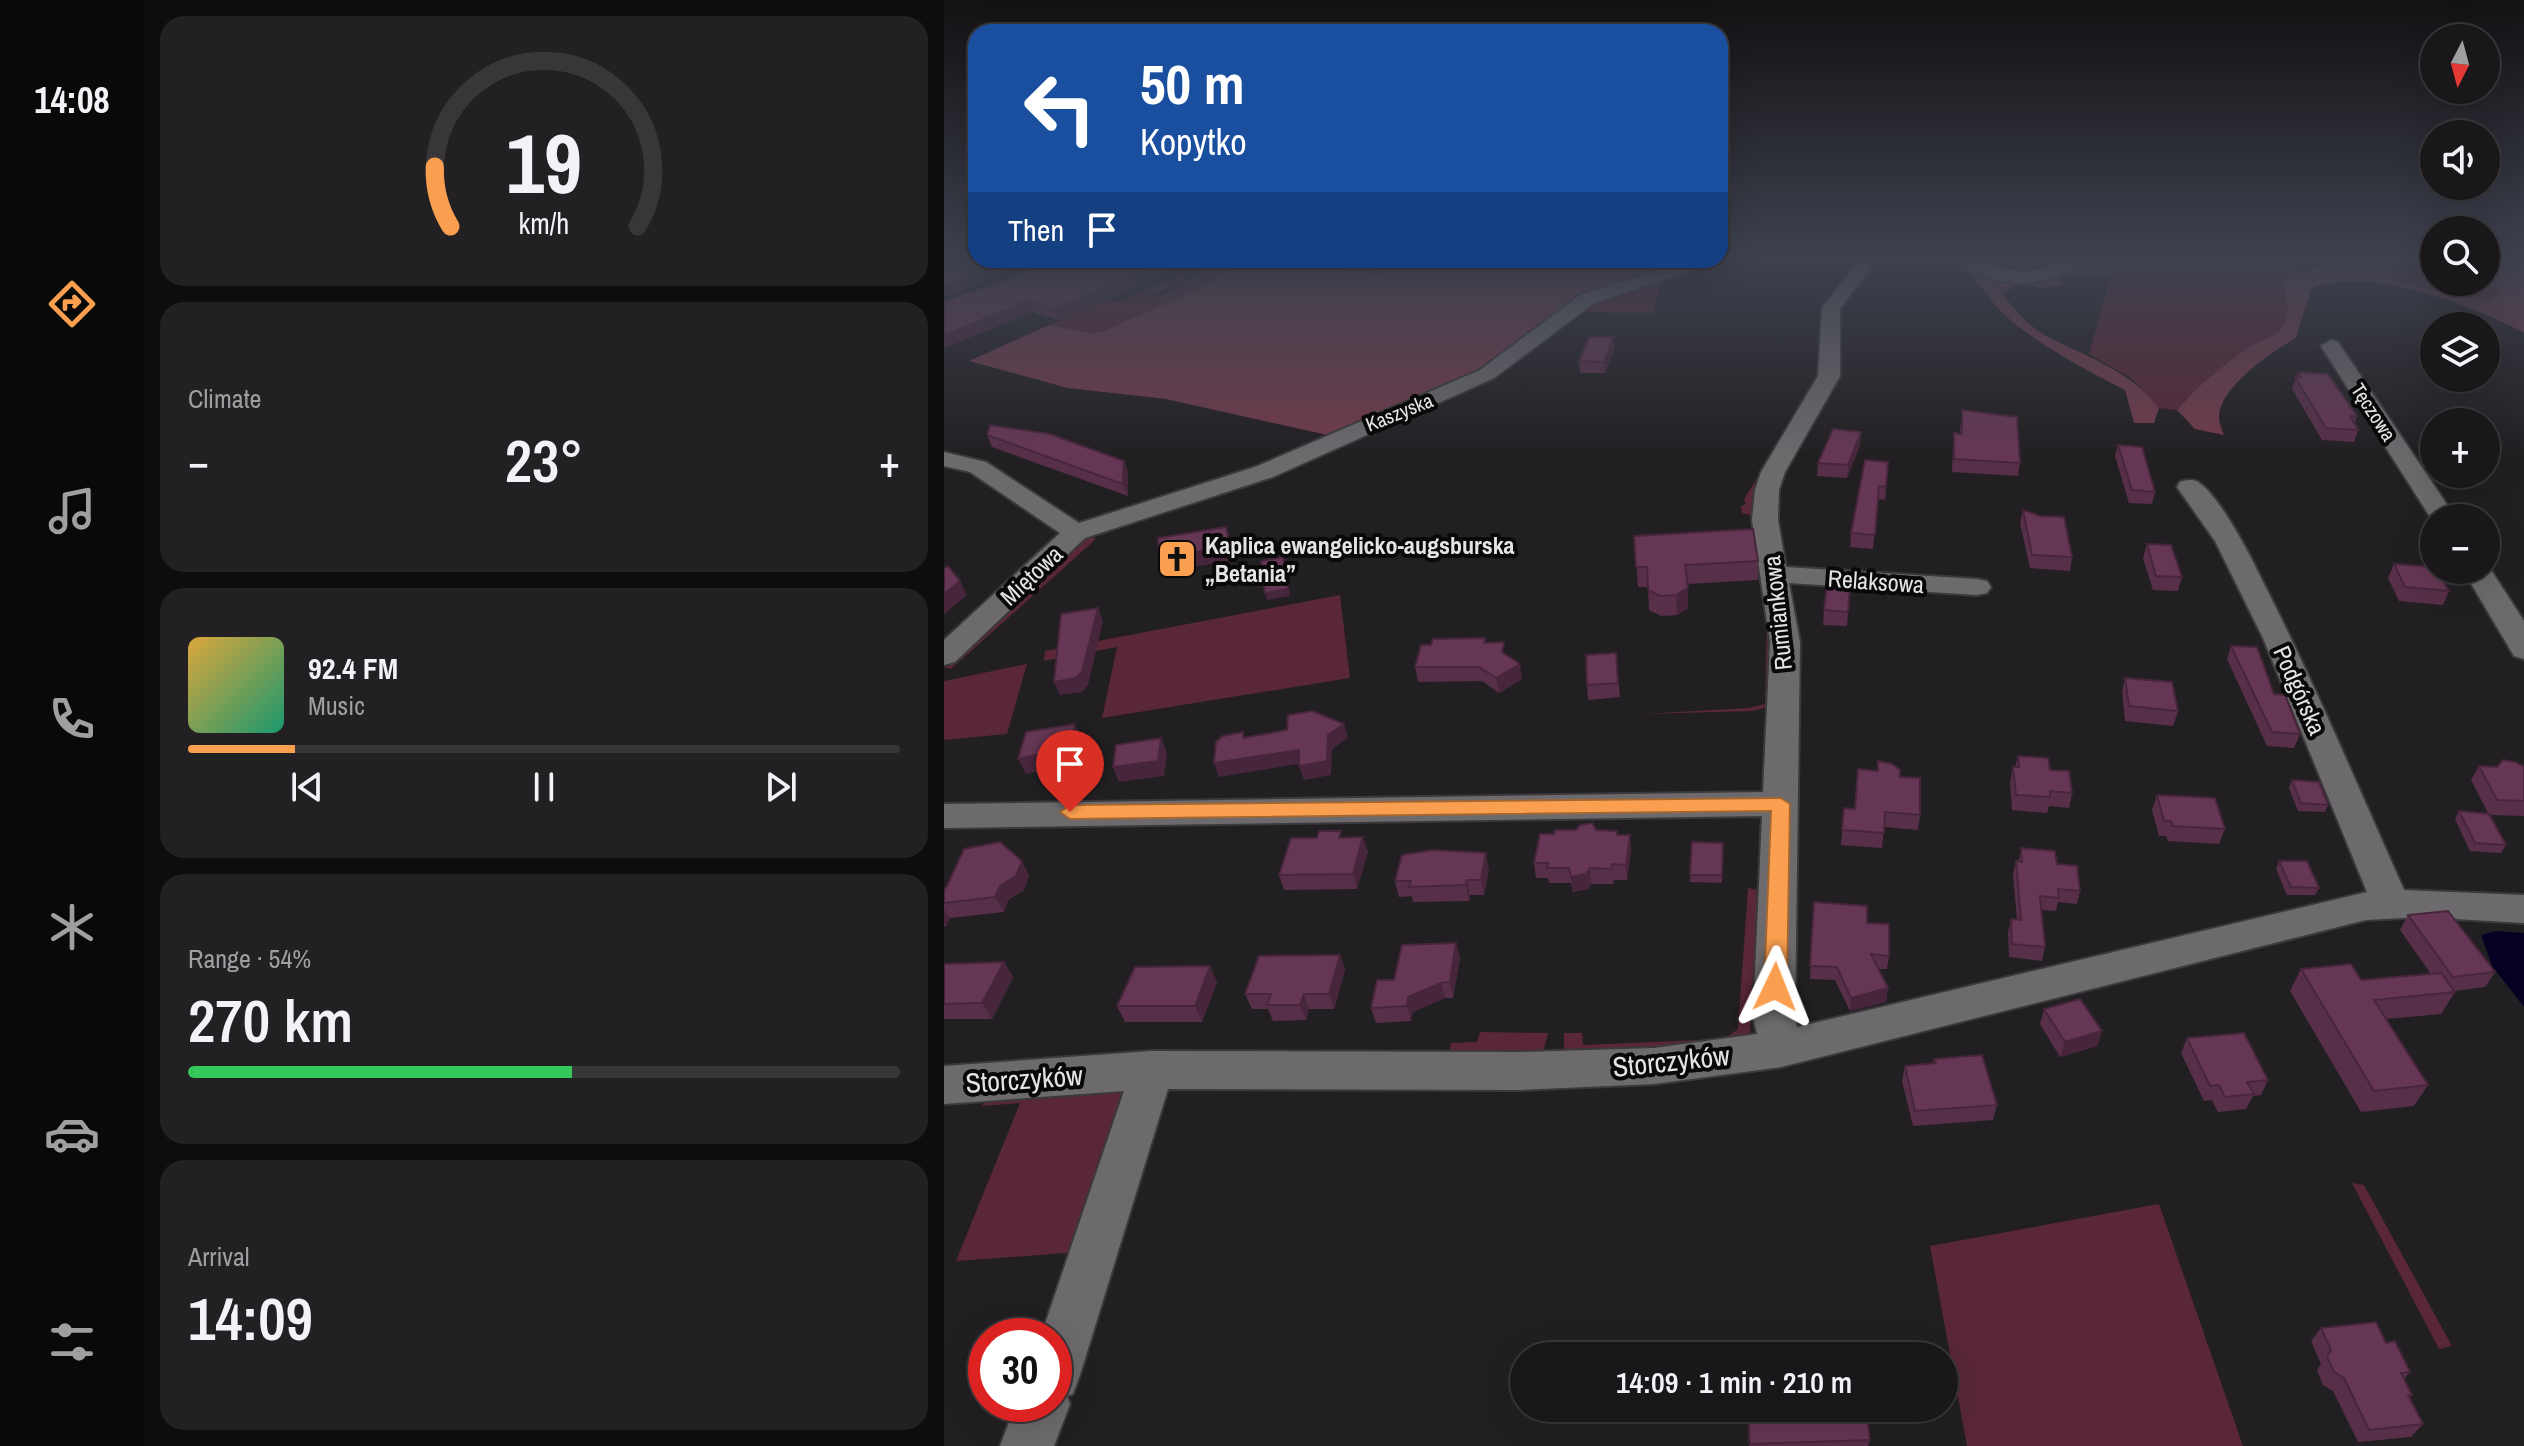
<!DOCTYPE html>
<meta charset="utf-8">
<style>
body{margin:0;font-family:"Archivo Narrow",sans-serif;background:#232023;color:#f1f3f6;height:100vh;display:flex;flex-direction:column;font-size:30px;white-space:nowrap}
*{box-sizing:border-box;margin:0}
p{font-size:26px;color:#9f9fa2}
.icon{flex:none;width:44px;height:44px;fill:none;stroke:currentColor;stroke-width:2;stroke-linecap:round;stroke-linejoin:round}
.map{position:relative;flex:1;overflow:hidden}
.sheet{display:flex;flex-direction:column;gap:16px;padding:16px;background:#0e0d0e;width:800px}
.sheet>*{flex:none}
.top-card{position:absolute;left:24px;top:24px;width:760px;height:244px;border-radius:24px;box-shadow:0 8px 32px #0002,0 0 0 2px #383639;background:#1a4fa0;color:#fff;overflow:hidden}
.needle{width:52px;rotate:186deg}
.tools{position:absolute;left:1476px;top:24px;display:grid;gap:16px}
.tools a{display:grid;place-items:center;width:80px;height:80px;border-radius:50%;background:#1a171a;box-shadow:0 8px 32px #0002,0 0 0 2px #383639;font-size:40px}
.speed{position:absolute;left:24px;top:1318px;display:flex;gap:16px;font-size:40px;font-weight:700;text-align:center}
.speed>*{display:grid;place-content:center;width:104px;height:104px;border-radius:50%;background:#1a171a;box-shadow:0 8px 32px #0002,0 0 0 2px #383639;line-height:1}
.speed .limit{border:12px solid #d22;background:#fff;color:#111}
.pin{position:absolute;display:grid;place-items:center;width:68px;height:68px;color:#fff;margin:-82px -34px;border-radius:50% 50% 50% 0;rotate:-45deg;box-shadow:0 0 8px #0007}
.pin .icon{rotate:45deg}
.me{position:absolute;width:88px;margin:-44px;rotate:2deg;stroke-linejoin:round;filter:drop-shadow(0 0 6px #0008)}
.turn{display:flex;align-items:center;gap:28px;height:168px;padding:0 40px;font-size:36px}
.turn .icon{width:104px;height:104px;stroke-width:2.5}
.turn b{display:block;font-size:56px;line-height:68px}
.then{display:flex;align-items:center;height:76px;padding:0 40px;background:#0003;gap:16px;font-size:30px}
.big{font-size:60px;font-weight:600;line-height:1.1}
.sheet .card{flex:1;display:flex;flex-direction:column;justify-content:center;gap:12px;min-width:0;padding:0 28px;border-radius:24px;background:#232023}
.sheet .dial{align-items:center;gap:0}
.dial svg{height:208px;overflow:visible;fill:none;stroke:#383639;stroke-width:7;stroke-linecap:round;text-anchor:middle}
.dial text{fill:#f1f3f6;stroke:none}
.song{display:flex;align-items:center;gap:24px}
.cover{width:96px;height:96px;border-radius:12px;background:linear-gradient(135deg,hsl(40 70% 55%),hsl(160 70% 35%))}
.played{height:8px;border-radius:4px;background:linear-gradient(90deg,#fa9f4f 15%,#383639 15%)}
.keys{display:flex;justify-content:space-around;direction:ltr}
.heat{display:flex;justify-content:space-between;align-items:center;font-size:44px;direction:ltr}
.charge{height:12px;border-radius:6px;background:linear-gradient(90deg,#34c759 54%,#383639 0)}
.trip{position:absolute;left:566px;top:1342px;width:448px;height:80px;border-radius:40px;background:#1a171a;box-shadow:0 8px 32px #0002,0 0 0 2px #383639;font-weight:600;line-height:80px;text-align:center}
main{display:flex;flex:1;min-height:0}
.menu{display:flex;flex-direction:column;width:144px;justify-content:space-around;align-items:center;background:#0a090a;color:#9f9fa2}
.menu .icon{width:56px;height:56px}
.menu .on{color:#fa9f4f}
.menu b{font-size:36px;color:#f1f3f6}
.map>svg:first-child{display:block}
.green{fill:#592736}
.forest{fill:#713b4b}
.water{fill:#080023}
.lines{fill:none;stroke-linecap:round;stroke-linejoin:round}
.minor-casing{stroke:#3b393b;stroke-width:4}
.minor{fill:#6d6a6d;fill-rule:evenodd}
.wall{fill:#582f48}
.shaded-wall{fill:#47263b}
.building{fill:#663754;stroke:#47263b;stroke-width:2}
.route{fill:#fa9f4f;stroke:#a26733;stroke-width:2}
.labels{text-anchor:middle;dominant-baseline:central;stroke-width:8;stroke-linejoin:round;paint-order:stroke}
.far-street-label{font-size:20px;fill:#e5e4e5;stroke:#0a090a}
.poi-label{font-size:24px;font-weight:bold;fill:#e5e4e5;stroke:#0a090a;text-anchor:start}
.street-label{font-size:24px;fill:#e5e4e5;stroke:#0a090a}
.near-street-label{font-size:28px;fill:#e5e4e5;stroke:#0a090a}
</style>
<main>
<nav class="menu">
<b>14:08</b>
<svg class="icon on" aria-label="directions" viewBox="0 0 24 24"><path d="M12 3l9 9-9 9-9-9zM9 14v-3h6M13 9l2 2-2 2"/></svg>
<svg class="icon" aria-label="music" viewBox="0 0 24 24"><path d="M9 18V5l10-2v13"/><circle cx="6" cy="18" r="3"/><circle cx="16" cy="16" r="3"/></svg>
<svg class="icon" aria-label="phone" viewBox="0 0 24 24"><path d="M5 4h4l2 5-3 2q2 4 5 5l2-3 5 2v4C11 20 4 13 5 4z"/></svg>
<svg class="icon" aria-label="climate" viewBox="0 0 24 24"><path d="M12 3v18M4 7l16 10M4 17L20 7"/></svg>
<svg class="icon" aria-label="car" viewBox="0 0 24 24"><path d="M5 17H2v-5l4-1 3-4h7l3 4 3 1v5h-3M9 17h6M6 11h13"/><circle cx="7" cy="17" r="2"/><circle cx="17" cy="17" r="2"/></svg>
<svg class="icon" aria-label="filters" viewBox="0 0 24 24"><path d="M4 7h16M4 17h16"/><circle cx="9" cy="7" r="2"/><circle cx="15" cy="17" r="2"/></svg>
</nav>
<section class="sheet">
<div class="card dial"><svg viewBox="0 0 100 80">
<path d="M14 69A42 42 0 1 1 86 69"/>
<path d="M14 69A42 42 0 0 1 8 46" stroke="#fa9f4f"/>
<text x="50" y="56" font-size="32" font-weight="700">19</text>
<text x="50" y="72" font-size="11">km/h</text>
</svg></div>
<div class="card"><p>Climate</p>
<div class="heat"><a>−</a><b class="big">23°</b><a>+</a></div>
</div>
<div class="card">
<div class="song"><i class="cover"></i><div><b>92.4 FM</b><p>Music</p></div></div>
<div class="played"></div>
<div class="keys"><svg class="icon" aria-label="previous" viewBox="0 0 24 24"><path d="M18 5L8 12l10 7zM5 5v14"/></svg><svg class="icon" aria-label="pause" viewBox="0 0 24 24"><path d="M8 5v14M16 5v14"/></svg><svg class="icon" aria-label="next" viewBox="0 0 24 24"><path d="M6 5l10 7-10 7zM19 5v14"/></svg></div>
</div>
<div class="card"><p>Range · 54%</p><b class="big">270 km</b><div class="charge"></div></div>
<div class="card"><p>Arrival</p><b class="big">14:09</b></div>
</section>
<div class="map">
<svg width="1580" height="1446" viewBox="0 0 1580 1446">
<rect width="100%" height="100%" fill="#221f22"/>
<path class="green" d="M1137,256H1331L1362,268L1339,282C1342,296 1347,312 1340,325C1332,338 1316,339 1304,348C1279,365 1253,386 1233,410L1215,408L1187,378L1145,354L1167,276L1115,274L1127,268Z
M1413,256H1490V282H1542V274L1551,280L1555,293L1545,299L1506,295L1431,276L1422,266L1392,263Z
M216,260H414L442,273L435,276L353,262L273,281L159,331L148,333L105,325L162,300L174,302L242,272L211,265L235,267L245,274L233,284L208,296L211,298L256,275L254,269Z
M718,277L710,313L631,312L646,301Z
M836,442L824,467L834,642L823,707L809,711L699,714L805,708L821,704L824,575L806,515L798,513L797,506L802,504L800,499Z
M144,536L152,539L7,669L0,667L37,628L136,539Z
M396,595L406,678L158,718L173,647L100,661L101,651Z
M83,664L63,734L0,740V681Z
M804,888L814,890L806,1035L797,1045L620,1056V1033H638L639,1045L781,1039L794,1029Z
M536,1032L604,1033L598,1056L504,1055L507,1043L533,1042Z
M185,1087L136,1252L12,1261L76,1103L37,1106L48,1097Z
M1408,1183L1420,1185L1508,1346L1495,1349Z
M1215,1204L1299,1446H1023L986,1246Z"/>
<path class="forest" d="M1006,256H1018L1039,272L1115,274L1119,284L1098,288L1075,283L1058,294C1070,308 1083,325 1099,334C1141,357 1184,368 1215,408L1210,423H1190L1181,390C1142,370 1096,346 1063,317C1042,298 1032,272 1005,261Z
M1542,256L1580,263V333C1530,306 1422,264 1367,289L1352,338C1329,351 1275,387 1275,417C1275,422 1278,430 1280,435L1251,429L1233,410C1253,386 1279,365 1304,348C1316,339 1332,338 1340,325C1347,312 1342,296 1339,282C1370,263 1388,263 1422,266L1431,276L1506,295L1545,299L1555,293L1551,281L1542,274Z
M414,260H756L650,295L554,364L388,436L222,399L124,388L25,361L105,325L148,333L159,331L273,281V277C309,246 392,268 435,276L441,273Z"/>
<path class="water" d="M1552,931L1580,933V1007L1548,966L1537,935Z"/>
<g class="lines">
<g class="minor-casing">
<path id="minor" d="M918,256H936L896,308V376L841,472L835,490L834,520L842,567L1033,579L1043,581L1047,587L1043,593L1033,595L845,583L856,642L851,1017L853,1027L1423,892L1319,638L1271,541L1233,487L1236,482C1242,480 1249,479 1254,482C1277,497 1308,559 1320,584C1371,684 1414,787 1460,890L1580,895V923L1477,917L1422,920L837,1067L710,1084L577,1090L224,1089L136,1375L129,1394L123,1396L126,1404L110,1446H56L72,1404H110V1336H97L180,1091L0,1104V1066L208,1051L577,1052L710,1048L813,1034L809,1017L818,816L0,828V804L819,792L826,642L808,520L811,490L817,472L874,376L878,308Z
M1012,256H1032L1060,269L1080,272L1100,270L1121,256H1140C1111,293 1043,291 1012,256Z
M744,260H770L767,264L650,303L550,378L329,477L141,538L11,662L0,665V640L116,533L26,472L0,466V452L42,462L135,523L311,467L536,370L636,295Z
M1387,340L1394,342L1512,518H1490V523L1377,346Z
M1543,564L1580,621V659L1570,656L1519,570H1542Z"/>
</g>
<use href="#minor" class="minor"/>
</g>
<path class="wall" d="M1060,256H1103L1088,268L1078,269L1059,259Z
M222,274L114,320L88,312L0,348V302Z
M669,337L670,349L661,373H636L635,361Z
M1354,372L1413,416L1410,424L1414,430L1410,442L1378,440L1348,389Z
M1018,410L1076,463L1074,476L1008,472L1009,446L1010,433H1016Z
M917,432L916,445L903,478L873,476L874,463Z
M43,435L180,461L184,473V496L48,447Z
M1174,445L1211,492L1208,504L1185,503L1171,456Z
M944,462L941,500L934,499L929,549L906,547L907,533Z
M1079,510L1128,557L1126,571L1086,568L1076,523Z
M690,536L814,561V580L743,584L744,608L733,615L717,616L705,610L704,587H694Z
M1203,544L1238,577L1234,591L1209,590L1199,558Z
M1450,564L1505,591L1499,605L1455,601L1444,578Z
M906,588L903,626L879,625L880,610Z
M541,638L542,643L562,655L578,679L555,693L538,681L474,682L471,667L487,645Z
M1287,646L1330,694L1356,734L1350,748L1323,746L1283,659Z
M672,653L676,697L644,700L643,685Z
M1181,678L1234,711L1229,726L1181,721L1178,692Z
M1074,756L1106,770L1128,793L1125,808L1105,806L1103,813L1068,810L1066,782L1069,767H1071Z
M934,761L956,777L976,815L974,830L940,827L938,848L897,845L900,808L910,809L933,771Z
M1535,766L1580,767V816L1546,815L1562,845L1557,853L1526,851L1511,819L1515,811L1544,813L1527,780Z
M1348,780L1384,805L1381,812L1354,811L1345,788Z
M1213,795L1281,829L1275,844L1224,841L1222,836H1215L1208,810Z
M652,830L673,835L687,851L683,880H670L669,884H647L644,889L629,892L627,883H605L604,878H592L590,863L610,834Z
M399,837L424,852L413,889L340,890L335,875Z
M779,843L778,883L746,882V875Z
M1077,848L1113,864L1136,891L1133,904L1114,902L1112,911L1098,910L1101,947L1098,961L1065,957L1064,933L1067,919L1073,920L1069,874L1072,861H1075Z
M1335,861L1375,888L1371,895H1343L1332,869Z
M545,869L540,895H526L525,901L469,902L468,896L455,897L451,881Z
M85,875L80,890L64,900L60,912L6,918L2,926H0V888Z
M870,902L923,923L945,956L943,969H934L944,988L942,1002L906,1011L891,980L866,979Z
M1464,915L1551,972L1541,987L1510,991L1511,992L1497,1014L1442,1019L1484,1085L1470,1106L1417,1112L1346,991L1357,969L1417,980L1487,974L1456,930Z
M512,943L516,958L509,998H501L469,1012L467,1021L432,1023L427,1008L450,980Z
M396,955L401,970L390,1009H365L362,1020L329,1021L324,1009H308L301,994Z
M60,962L69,977L48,1019H0V964Z
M273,982L258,1022H181L173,1006Z
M1100,1009L1158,1031L1153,1046L1116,1057L1096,1024Z
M1243,1038L1324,1080L1317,1095L1309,1096L1302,1109L1274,1112L1268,1100L1260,1101L1237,1053Z
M990,1059L1053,1105L1049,1120L969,1126L958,1081L961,1066L989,1064Z
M1377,1328L1442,1343L1466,1372L1460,1379L1468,1395L1466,1398L1479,1424L1467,1437L1414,1442L1389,1391L1379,1385L1373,1370L1377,1364L1367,1341Z
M803,1408H922L926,1440L924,1446H805Z"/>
<path class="shaded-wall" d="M1094,256H1103L1088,268L1090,259Z
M65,260H96L0,297V285Z
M219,264L222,274L114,320L110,309Z
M84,301L88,312L0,348V335Z
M669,337L670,349L661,373L660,362Z
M917,432L916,445L903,478L904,465Z
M180,461L184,473V496L179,484Z
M282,527L286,540L290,560L220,572L215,558Z
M339,557L346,596L323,600L321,593Z
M16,581L23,595L0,614V594Z
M744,588V608L733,615L732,595Z
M154,608L159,621L144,685L138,692L116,695L110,682Z
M576,664L578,679L555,693L552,678Z
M131,724L138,739L133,762L82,774L74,759Z
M400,724L404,738L388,749L387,775L360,780L355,766L384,735Z
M217,738L223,753L220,776L175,782L169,767Z
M355,750L360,763L275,777L270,763Z
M686,835L687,851L683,880L682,865Z
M419,837L424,852L413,889L409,874Z
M542,853L545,869L540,895L537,880Z
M78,861L85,875L80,890L64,900L60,912L51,897L56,886Z
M646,868L647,884L644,889L629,892L627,877Z
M523,880L526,895L525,901L522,885Z
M0,909L6,918L2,926L0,923Z
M512,943L516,958L509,998L506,982Z
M396,955L401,970L390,1009L385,994Z
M60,962L69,977L48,1019L38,1003Z
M266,966L273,982L258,1022L251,1006Z
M497,983L501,998L469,1012L467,1021L463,1006L464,997Z
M944,988L942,1002L906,1011L907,998Z
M360,994L365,1009L362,1020L356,1005Z
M1158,1031L1153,1046L1116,1057L1121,1042Z"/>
<path class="building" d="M1072,256H1094L1090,259L1080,260Z
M32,257V260H65L0,285V269Z
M114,260H201L219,264L110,309L84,301L0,335V302Z
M645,337H669L660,362L635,361Z
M1354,372L1384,374L1413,416H1406L1414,430L1382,428L1351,377L1357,378Z
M1018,410L1073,417L1076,463L1010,459V433L1018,434Z
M46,425L106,434L180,461L179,484L43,435Z
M889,429L917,432L904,465L874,463Z
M1174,445L1198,447L1211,492L1188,490Z
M921,460L944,462L942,487L935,486L931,535L907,533Z
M1079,510L1096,516L1120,517L1128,557L1088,555Z
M282,527L286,546L215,558L214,538Z
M809,529L814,561L741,565L744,588L732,595L716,596L704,590L703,567H692L690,536Z
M1203,544L1227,545L1238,577L1212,576Z
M339,557L344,589L321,593L317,561Z
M1450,564L1490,567V570H1493L1505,591L1461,587Z
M4,566L16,581L0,594V569Z
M883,586L906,588L904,612L880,610Z
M154,608L138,672L132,678L110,682L117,614Z
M541,638L540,643L560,642L558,652L576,664L552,678L535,667H471L477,645H487L489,639Z
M1287,646L1313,647L1330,694L1341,695L1356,734L1328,732Z
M672,653L674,683L643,685L642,655Z
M1181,678L1228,682L1234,711L1185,706Z
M368,711L400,724L384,735L383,761L355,766V750L270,763L272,742L279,736L299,732V738L343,730L344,715Z
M131,724L126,747L74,759L82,732Z
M217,738L214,761L169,767L172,745Z
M1074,756L1104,758L1106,770L1125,771L1128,793L1106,791V797L1072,795L1069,767H1075Z
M1559,760L1571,762L1580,767V801L1553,800L1535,766L1553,767Z
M934,761L948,764L956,770V777L976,778V815L941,812L940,833L898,830L900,808L911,809L914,769L934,771Z
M1348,780L1375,782L1384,805L1357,803Z
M1213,795L1271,798L1281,829L1229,826L1227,821H1220Z
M1515,811L1545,814L1562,845L1531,843Z
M648,823L652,830L673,831V835H686L682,865L668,864L667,869L646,868L642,874L627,877L625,868H603L604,863H590L596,834H610L611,830H632L636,825Z
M375,831H397L395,838L419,837L409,874L335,875L347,838H373Z
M56,842L78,861L72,876L56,886L51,897L0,903V888H2L20,849Z
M748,842L779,843L778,875H746Z
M1077,848L1111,851L1113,864L1133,866L1136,891L1114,889L1115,898L1096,896L1101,947L1068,944L1067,919L1077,920L1072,861L1078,862Z
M489,850L542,853L537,880H523L522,885L465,887L467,881H451L458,855Z
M1335,861H1363L1375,888L1347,887Z
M870,902L923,906V923L945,924V956L927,954L944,988L907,998L893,967L866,966Z
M1504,911L1551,972L1509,977L1464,915Z
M512,943L506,982L497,983L464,997L463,1006L427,1008L433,980H450L458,945Z
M396,955L385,994H360L356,1005H323L327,994H301L315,956Z
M60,962L38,1003L0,1004V964Z
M1407,964L1417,980L1497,973L1511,992L1430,1000L1484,1085L1430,1091L1357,969Z
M266,966L251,1006H173L191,967Z
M1136,999L1158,1031L1121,1042L1100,1009Z
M1300,1033L1324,1080L1303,1082L1310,1094L1281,1097L1275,1085L1266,1086L1243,1038Z
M1038,1055L1053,1105L971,1111L961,1066L992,1063L990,1059Z
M1432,1322L1442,1343L1451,1341L1466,1372L1457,1373L1468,1395H1464L1479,1424L1425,1430L1400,1378L1390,1372L1383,1357L1387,1350L1377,1328Z
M804,1408H922L926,1440L806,1444Z"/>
<linearGradient id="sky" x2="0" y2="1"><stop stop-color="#131113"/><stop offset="0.56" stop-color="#3e424f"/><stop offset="1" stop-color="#3e424f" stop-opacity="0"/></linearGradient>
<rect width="1580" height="458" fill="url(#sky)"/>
<path class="route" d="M837,798L846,804L843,987L840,994L831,996L823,994L820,987L827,811L126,819L116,812L126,805Z"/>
<defs>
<g id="church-square" transform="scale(2)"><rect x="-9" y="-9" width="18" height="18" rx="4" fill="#fa9f4f" stroke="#0a090a"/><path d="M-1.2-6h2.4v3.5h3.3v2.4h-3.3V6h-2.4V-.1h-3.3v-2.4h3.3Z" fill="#111"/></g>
</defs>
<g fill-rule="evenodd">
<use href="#church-square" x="233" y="559"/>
</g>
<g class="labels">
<g class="far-street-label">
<text transform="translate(455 412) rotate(-22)">Kaszyska</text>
<text transform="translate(1430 412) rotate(57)">Tęczowa</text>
</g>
<g class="poi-label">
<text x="261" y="545">Kaplica ewangelicko-augsburska<tspan x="261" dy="28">„Betania”</tspan></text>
</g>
<g class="street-label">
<text transform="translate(87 575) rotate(-43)">Miętowa</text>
<text transform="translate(932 581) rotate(4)">Relaksowa</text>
<text transform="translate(833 613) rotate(-96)">Rumiankowa</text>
<text transform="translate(1356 690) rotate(66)">Podgórska</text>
</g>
<g class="near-street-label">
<text transform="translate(727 1061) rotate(-6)">Storczyków</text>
<text transform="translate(80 1079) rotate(-4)">Storczyków</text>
</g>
</g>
</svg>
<div class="tools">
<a><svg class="needle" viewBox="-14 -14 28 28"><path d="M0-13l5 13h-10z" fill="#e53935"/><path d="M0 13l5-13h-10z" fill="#9f9fa2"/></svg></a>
<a><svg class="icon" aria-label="sound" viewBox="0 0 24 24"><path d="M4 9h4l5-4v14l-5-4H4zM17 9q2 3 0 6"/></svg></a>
<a><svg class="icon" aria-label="search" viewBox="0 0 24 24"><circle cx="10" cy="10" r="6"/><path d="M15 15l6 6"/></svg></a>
<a><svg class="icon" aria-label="layers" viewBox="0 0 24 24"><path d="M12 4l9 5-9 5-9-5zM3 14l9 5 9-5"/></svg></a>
<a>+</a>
<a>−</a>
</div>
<div class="speed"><div class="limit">30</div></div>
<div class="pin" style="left:126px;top:812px;background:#d93025"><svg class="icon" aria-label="arrive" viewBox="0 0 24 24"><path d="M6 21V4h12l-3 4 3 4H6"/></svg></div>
<svg class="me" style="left:831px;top:987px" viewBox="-20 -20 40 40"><path d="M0-17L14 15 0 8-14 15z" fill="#fa9f4f" stroke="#fff" stroke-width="4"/></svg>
<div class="trip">14:09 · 1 min · 210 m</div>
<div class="top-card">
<div class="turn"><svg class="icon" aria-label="left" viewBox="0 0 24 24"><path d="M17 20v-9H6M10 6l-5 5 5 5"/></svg><div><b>50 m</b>Kopytko</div></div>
<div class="then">Then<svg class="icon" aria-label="arrive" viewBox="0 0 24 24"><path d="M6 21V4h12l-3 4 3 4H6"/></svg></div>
</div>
</div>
</main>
